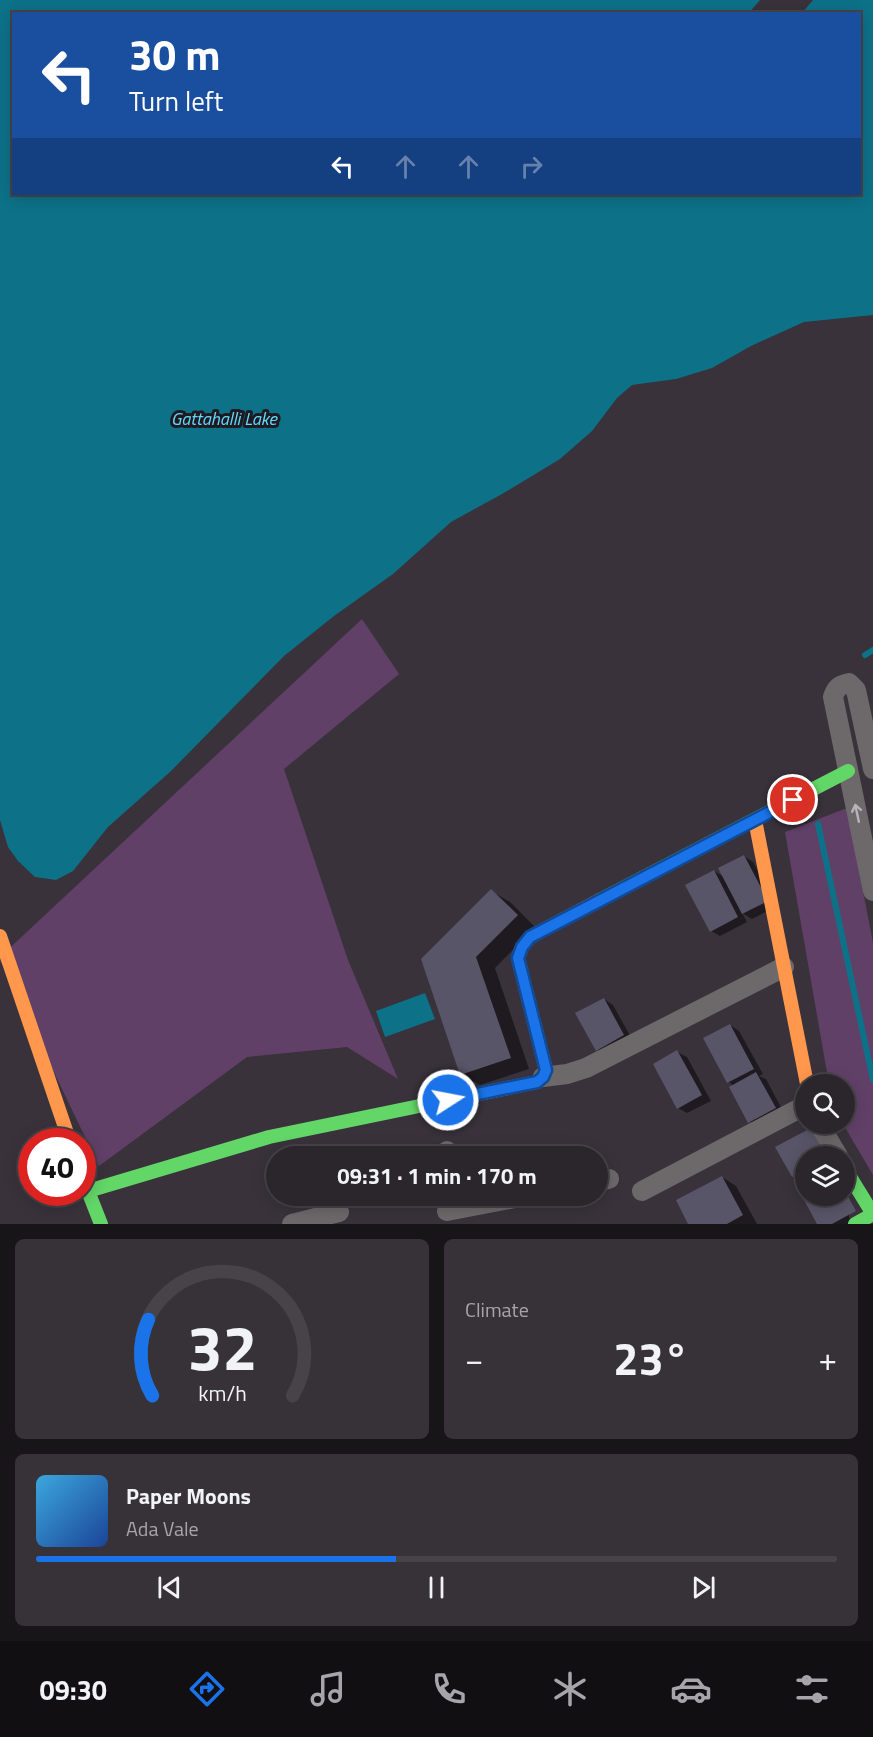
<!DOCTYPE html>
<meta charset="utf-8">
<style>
body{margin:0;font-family:"Titillium Web",sans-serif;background:#373238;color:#f1f3f6;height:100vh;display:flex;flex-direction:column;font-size:22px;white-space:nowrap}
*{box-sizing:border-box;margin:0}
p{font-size:20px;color:#a6a5a9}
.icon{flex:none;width:33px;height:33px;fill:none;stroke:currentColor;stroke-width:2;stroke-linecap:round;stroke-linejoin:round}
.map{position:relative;height:1224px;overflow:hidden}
.side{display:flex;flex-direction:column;gap:15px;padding:15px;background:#181518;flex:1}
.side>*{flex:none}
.banner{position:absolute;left:12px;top:12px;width:849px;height:183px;border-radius:0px;box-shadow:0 3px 15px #0003,0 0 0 2px #474348;background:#1a4fa0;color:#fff;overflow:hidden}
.buttons{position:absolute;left:795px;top:1074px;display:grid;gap:12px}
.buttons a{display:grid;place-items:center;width:60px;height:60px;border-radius:50%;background:#2b262c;box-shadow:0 3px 15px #0003,0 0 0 2px #474348;font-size:30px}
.speed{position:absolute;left:18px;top:1128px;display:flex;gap:12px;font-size:30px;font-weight:700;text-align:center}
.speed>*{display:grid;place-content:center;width:78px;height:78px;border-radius:50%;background:#2b262c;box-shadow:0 3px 15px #0003,0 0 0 2px #474348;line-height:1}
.speed .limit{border:9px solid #d22;background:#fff;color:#111}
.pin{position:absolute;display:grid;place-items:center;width:51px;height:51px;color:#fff;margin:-26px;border:3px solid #fff;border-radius:50%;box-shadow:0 2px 6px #0007}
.me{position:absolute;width:66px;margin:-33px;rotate:79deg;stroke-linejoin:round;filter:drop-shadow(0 0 4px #0008)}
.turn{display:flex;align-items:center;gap:21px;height:126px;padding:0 18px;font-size:27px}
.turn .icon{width:78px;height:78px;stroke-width:2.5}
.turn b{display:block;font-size:42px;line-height:51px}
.lanes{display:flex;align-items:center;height:57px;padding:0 18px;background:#0003;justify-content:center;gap:30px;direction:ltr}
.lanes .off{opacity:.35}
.big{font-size:45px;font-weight:700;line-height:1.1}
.side .card{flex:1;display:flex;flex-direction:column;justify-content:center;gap:9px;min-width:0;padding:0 21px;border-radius:9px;background:#373238}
.side .dial{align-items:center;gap:0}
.dial svg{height:156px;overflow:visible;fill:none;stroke:#474348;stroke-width:7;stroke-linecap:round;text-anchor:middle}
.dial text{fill:#f1f3f6;stroke:none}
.song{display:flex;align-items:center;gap:18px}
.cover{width:72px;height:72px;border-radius:9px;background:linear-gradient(135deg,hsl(200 70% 55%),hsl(220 70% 35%))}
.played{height:6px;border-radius:3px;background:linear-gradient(90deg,#1a73e8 45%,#474348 45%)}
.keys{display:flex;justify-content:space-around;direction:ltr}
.heat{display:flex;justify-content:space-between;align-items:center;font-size:33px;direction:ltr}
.side .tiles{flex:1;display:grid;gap:15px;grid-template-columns:1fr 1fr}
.card:last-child{grid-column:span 2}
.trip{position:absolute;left:266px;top:1146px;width:342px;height:60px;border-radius:30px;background:#2b262c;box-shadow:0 3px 15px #0003,0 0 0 2px #474348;font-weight:700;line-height:60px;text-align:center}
.tab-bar{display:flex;height:96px;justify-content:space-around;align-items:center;background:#110f12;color:#a6a5a9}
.tab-bar .icon{width:42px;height:42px}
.tab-bar .current{color:#1a73e8}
.tab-bar b{font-size:27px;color:#f1f3f6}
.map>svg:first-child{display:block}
.green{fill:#614068}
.water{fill:#0d7188}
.shadow{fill:#0007}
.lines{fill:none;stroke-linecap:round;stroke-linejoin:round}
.stream{stroke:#0d7188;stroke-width:6}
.building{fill:#585568}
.street{stroke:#6d686a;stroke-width:20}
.fast{stroke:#63d668;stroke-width:14}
.slow{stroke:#ff974d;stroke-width:14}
.oneway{stroke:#b9b2b9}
.route-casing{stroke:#114b97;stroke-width:15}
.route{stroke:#1a73e8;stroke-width:10}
.labels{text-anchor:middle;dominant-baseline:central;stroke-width:6;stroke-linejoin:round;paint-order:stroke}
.water-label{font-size:18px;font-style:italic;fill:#61dafc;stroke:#1f1921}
</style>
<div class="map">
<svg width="873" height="1224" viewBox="0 0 873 1224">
<rect width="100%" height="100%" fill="#39323b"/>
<path class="green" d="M362,619L399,674L284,769L348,960L398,1079L347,1047L247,1057L99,1166L0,960V957Z
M847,808L873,943V1175L843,1124H844V1084H829L785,832Z"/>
<path class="water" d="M0,0H760L748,14H14V194H860V14L802,13L813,0H873V315L804,322L751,346L712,368L676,379L632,385L617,398L592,431L560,459L502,494L451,522L393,574L334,616L284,656L171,771L108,827L73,871L56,880L35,877L18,861L8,847L0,820Z
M425,993L435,1019L385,1037L376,1011Z"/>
<path class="shadow" d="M744,856L753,862L777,906L752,919L742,913L747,922L720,936L711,931L714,871L724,877Z
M491,891L510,902L535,927L495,968L529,1069L480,1085L461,1074L423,959Z
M604,999L613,1005L633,1041L606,1055L597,1050Z
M730,1025L739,1031L763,1074L759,1076L766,1079L784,1113L759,1127L749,1121L734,1086L729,1082Z
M677,1052L687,1057L711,1101L687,1113L678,1108Z
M811,1129L832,1156H806V1179L802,1181L793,1176Z
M722,1177L736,1186L757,1224H690Z
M816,1196H844L851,1224H819L806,1201Z"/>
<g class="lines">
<path class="stream" d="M865,655L873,650
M818,824L873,1080"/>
</g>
<path class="building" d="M744,855L768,901L742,914L718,868Z
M714,870L738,917L710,932L685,885Z
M491,889L518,915L476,957L511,1058L460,1075L421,959Z
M604,998L624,1035L596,1051L575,1013Z
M730,1024L754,1069L727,1083L703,1038Z
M677,1050L702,1095L677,1109L653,1064Z
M756,1072L776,1108L748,1123L729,1087Z
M811,1128L826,1156H806V1169L792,1177L775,1147Z
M722,1176L743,1215L727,1224H688L676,1200Z
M844,1189L856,1211L832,1224H817L804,1200L813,1196H844Z"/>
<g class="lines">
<path class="street" d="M873,769L856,690L849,683C839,685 836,688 833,697L873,891
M543,1077L567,1074L586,1068L784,967
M819,1124L838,1156
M447,1156V1151
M597,1181L609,1179
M642,1191L806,1105
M447,1211L525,1196
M292,1224L339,1212"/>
<path class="fast" d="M600,900L848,771
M844,1167L873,1214L855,1224
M101,1224L88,1191L269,1137L429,1104"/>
<path class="slow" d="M755,820L807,1084
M0,936L70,1142
M429,1104L537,1082L543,1077L546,1070L518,958L522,947L530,937L600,900"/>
</g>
<defs><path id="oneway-shaft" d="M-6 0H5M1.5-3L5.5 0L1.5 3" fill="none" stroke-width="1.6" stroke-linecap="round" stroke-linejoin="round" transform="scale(1.5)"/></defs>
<use class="oneway" href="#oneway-shaft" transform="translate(857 813) rotate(-102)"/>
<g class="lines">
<g class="route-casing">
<path id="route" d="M448,1100L537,1082L543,1077L546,1070L518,958L522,947L530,937L793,800"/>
</g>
<use href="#route" class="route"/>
</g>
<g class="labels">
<g class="water-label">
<text x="224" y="418">Gattahalli Lake</text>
</g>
</g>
</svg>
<div class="buttons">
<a><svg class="icon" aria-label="search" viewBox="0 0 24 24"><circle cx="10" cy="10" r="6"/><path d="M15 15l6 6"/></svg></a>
<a><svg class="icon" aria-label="layers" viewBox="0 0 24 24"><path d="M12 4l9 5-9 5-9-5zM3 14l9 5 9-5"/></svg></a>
</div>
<div class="speed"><div class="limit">40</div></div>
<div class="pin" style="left:793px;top:800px;background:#d93025"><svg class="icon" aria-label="arrive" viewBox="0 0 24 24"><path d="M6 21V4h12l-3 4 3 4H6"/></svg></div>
<svg class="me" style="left:448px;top:1100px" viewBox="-20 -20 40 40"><circle r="17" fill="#1a73e8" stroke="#fff" stroke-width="3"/><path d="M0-11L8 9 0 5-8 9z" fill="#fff"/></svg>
<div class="trip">09:31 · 1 min · 170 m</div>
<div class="banner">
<div class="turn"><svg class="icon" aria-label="left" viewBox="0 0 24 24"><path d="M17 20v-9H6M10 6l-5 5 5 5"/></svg><div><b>30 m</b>Turn left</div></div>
<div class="lanes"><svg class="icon" aria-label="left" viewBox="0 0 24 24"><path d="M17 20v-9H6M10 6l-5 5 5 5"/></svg><svg class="icon off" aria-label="ahead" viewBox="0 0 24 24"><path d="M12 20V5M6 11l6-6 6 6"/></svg><svg class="icon off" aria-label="ahead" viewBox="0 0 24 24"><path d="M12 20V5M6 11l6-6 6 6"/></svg><svg class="icon off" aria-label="right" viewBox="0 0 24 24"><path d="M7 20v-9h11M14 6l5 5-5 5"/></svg></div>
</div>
</div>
<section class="side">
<div class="tiles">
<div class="card dial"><svg viewBox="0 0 100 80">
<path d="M14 69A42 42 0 1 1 86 69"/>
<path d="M14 69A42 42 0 0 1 12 30" stroke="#1a73e8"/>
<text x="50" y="56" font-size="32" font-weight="700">32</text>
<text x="50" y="72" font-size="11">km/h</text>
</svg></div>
<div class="card"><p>Climate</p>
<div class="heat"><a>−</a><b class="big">23°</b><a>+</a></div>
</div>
<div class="card">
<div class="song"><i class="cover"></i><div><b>Paper Moons</b><p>Ada Vale</p></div></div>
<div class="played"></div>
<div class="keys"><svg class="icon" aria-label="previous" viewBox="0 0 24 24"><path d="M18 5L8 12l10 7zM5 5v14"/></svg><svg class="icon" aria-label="pause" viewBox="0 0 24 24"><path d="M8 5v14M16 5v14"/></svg><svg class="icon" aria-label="next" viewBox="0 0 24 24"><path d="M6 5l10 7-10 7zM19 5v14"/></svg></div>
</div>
</div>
</section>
<nav class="tab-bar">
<b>09:30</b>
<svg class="icon current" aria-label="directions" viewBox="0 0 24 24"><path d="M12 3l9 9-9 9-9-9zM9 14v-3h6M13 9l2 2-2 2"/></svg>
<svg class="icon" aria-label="music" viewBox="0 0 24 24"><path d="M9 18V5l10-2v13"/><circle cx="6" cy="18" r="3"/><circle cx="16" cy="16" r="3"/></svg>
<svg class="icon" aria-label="phone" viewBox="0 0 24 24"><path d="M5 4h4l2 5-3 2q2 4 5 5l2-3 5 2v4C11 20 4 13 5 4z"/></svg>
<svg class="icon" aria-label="climate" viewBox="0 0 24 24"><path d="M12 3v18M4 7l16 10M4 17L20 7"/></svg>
<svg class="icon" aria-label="car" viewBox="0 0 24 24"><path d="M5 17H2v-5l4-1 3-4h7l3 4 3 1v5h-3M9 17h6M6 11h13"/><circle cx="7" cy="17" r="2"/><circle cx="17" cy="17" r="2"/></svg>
<svg class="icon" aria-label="filters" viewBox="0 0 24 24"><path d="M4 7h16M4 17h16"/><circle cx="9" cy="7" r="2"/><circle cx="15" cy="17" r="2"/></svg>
</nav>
